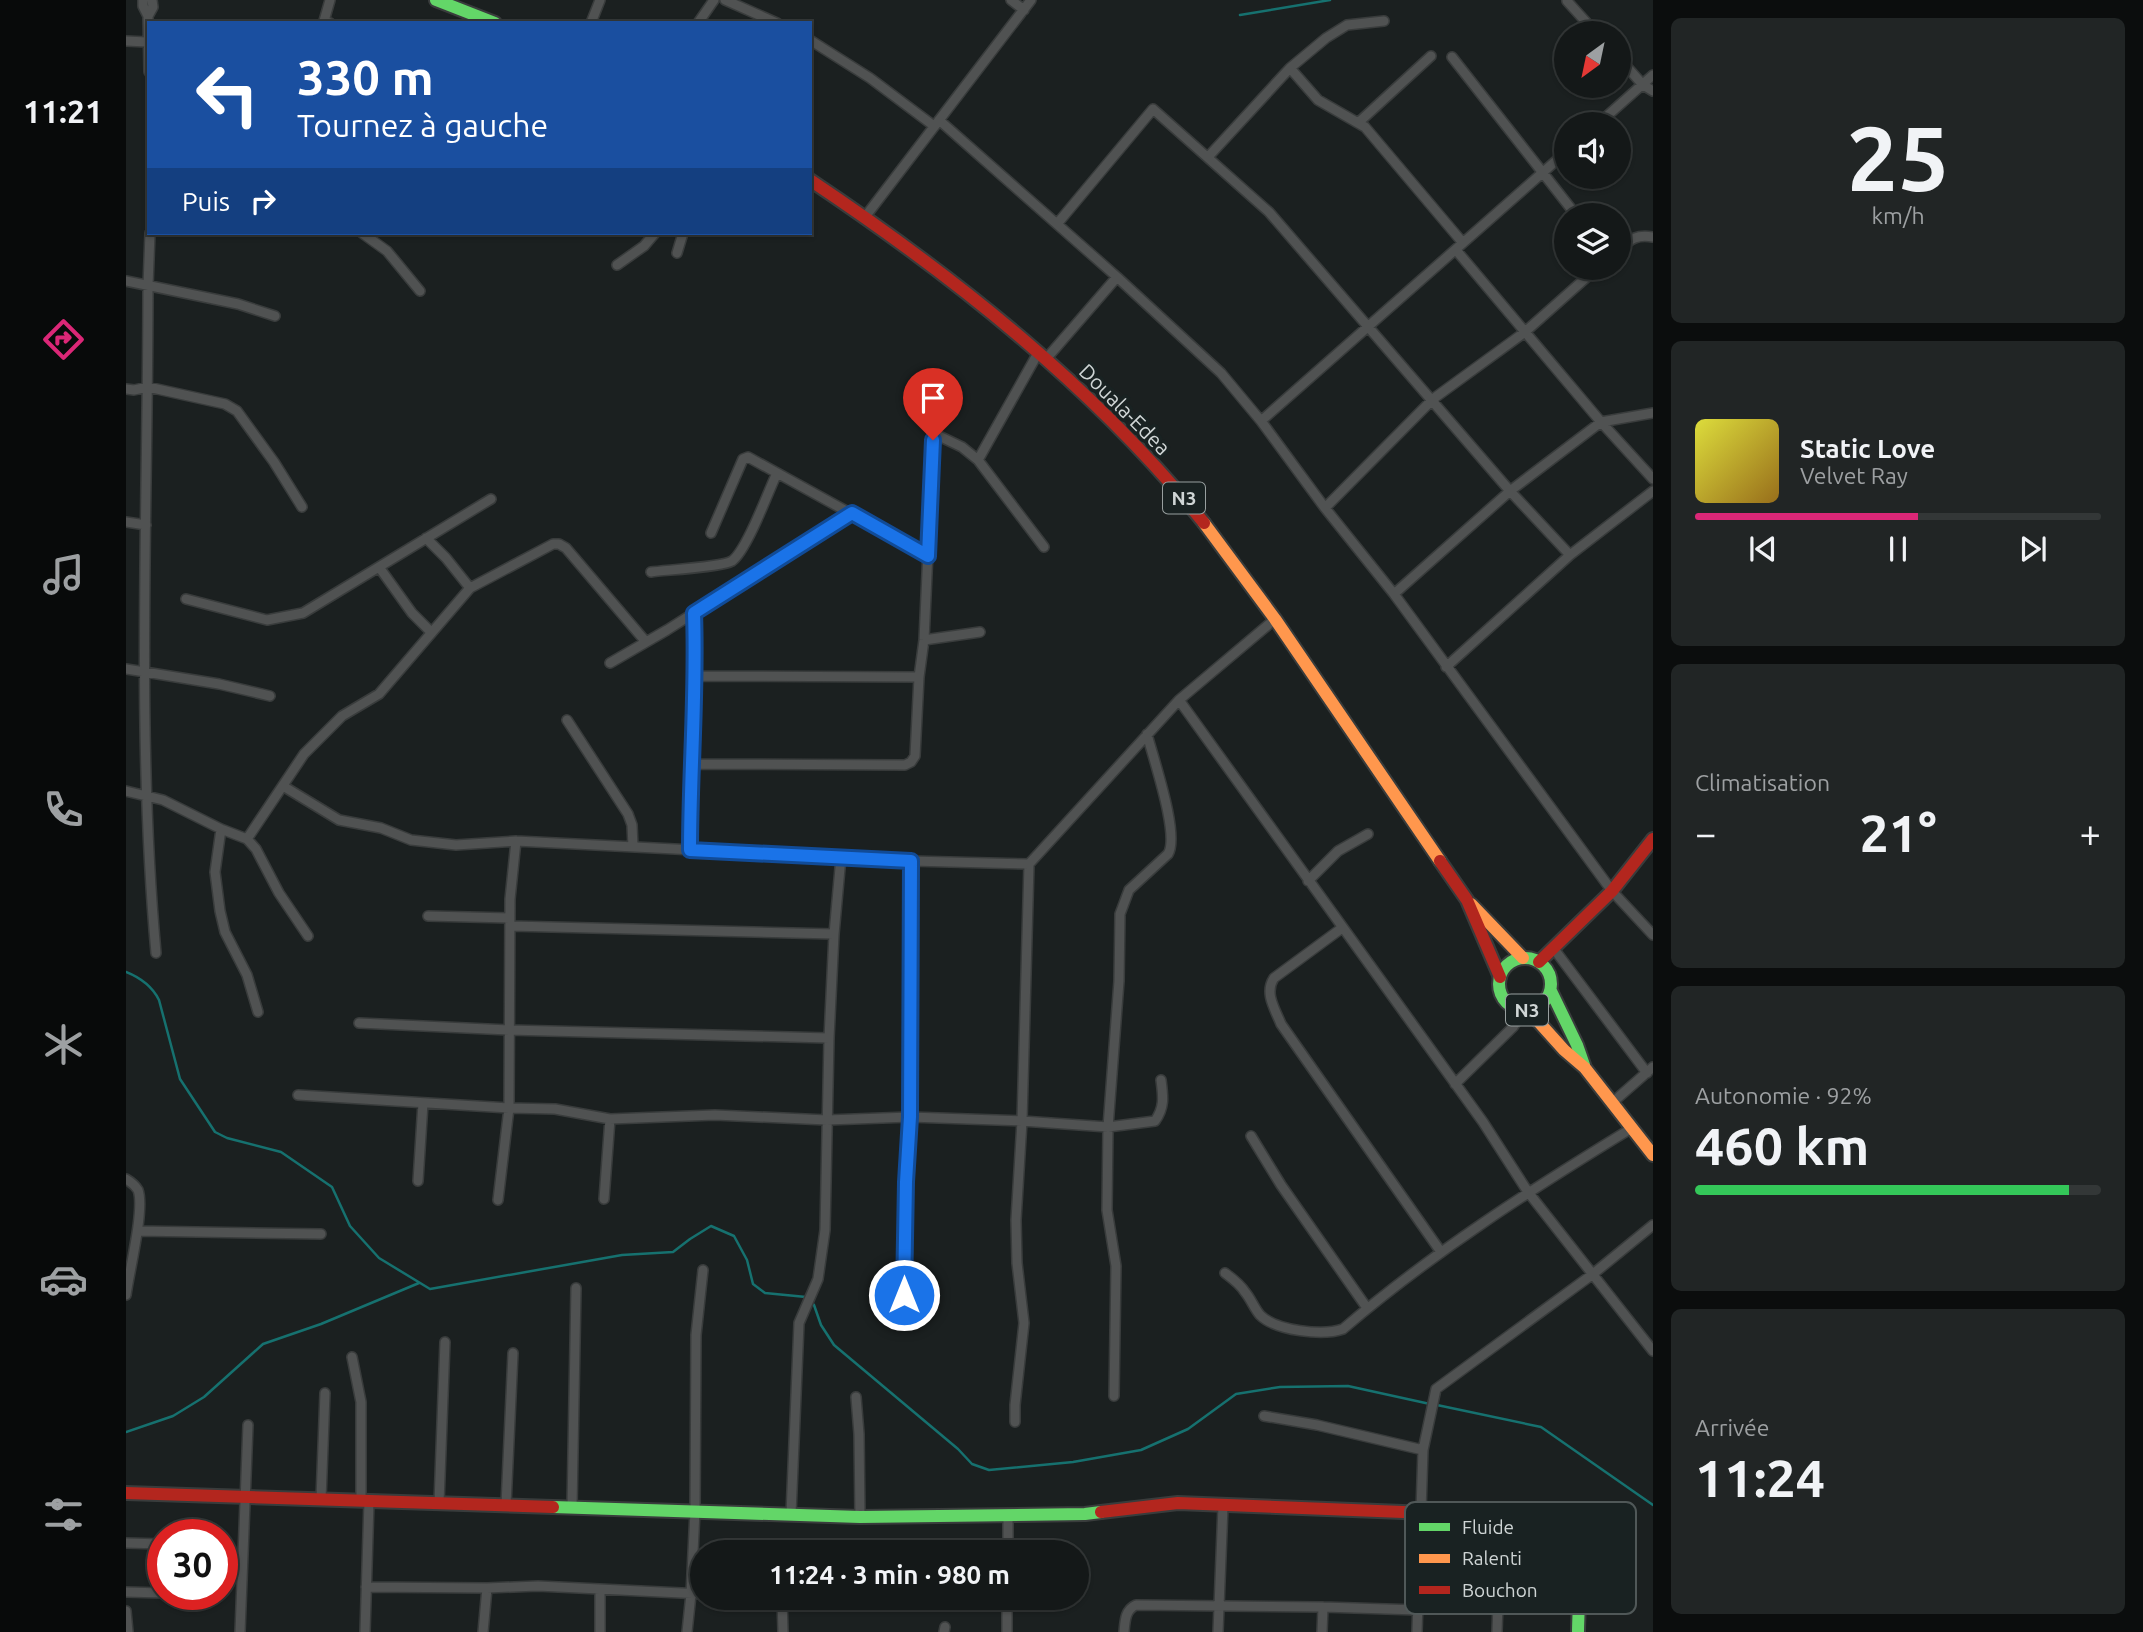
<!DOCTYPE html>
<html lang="fr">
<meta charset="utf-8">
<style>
body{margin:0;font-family:Ubuntu,sans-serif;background:#212525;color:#f1f3f6;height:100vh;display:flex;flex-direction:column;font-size:26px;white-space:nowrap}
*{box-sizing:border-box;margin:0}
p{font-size:23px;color:#9da0a2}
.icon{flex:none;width:38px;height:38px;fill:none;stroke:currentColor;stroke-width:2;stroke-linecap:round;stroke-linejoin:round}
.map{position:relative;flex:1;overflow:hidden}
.drawer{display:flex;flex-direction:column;gap:18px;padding:18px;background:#0b0d0d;width:490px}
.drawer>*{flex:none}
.top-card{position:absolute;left:21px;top:21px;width:665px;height:214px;border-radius:0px;box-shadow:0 2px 5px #0004,0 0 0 2px #333737;background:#1a4fa0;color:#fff;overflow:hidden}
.needle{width:46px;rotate:213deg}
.tools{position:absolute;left:1428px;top:21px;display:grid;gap:14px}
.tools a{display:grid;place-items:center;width:77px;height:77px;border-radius:50%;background:#141818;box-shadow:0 2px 5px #0004,0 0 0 2px #333737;font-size:35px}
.speed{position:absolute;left:21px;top:1519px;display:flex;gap:14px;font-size:35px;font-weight:700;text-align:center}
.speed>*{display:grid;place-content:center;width:91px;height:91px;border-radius:50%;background:#141818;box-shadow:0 2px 5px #0004,0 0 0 2px #333737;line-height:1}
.speed .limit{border:10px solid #d22;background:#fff;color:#111}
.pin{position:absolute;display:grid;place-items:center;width:60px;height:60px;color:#fff;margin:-72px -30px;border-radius:50% 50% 50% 0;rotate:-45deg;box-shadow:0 0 7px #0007}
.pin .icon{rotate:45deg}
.me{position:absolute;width:77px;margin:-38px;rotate:0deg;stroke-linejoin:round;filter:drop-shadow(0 0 5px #0008)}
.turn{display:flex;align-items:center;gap:24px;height:147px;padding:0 35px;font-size:32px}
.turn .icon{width:91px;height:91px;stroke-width:2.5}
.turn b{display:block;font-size:49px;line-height:60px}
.then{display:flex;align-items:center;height:66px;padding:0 35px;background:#0003;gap:14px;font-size:26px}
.big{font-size:52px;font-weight:700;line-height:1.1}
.drawer .tile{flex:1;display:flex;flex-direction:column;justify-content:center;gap:10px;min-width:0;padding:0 24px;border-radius:10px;background:#212525}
.drawer .dial{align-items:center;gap:0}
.dial b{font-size:91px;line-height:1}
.song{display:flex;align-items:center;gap:21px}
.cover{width:84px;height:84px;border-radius:10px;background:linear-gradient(135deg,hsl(60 70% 55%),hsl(40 70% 35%))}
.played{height:7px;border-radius:4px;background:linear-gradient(90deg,#db2777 55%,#333737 55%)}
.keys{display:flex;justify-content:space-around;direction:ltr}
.heat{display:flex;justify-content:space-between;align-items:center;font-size:38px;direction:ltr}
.charge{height:10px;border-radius:5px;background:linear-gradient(90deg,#34c759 92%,#333737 0)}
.trip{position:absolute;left:564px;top:1540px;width:399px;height:70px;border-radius:35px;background:#141818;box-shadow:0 2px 5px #0004,0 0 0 2px #333737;font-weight:700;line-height:70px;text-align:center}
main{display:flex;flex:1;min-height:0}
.tab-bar{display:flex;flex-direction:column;width:126px;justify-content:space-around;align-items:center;background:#080a0a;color:#9da0a2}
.tab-bar .icon{width:49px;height:49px}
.tab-bar .selected{color:#db2777}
.tab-bar b{font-size:32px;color:#f1f3f6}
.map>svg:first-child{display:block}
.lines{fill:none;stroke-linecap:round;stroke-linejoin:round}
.stream{stroke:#16716f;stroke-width:2.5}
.street-casing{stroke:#393c3c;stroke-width:12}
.fast-casing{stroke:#393c3c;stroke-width:16}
.slow-casing{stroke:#393c3c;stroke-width:16}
.jam-casing{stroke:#393c3c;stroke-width:16}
.street{stroke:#505252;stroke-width:9}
.fast{stroke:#63d668;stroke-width:12}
.slow{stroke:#ff974d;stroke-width:12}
.jam{stroke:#b3261e;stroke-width:12}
.route-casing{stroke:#114b97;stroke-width:18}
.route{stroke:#1a73e8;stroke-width:12}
.labels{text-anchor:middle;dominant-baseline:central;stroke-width:7;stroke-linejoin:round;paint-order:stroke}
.shield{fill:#192222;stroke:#989f9f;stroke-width:2}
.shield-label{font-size:19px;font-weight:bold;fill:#cfd5d5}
.street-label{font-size:21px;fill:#cfd5d5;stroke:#192222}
.key{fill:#192222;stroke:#505858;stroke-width:2}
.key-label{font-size:19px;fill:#cfd5d5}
</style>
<main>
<nav class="tab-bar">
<b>11:21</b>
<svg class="icon selected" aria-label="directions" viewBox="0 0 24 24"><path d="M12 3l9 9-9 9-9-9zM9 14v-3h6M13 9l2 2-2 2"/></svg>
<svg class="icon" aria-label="music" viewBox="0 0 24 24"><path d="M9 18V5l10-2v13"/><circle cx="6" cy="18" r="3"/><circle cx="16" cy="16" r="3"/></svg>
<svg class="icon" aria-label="phone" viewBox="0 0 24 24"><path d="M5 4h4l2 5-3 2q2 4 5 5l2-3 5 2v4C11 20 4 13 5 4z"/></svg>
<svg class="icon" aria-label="climate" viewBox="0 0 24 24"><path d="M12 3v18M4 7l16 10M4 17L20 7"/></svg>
<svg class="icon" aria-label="car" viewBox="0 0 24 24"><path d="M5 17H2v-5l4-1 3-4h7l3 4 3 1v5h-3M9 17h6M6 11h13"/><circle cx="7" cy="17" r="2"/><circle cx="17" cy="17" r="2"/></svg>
<svg class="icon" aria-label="filters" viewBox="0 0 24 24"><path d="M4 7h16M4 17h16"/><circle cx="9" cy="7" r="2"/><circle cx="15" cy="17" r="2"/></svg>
</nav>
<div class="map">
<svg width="1527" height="1632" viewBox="0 0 1527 1632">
<rect width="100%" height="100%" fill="#1b2020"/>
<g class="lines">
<path class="stream" d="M1114,15L1204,0
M0,972C15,978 26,986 33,1000L54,1079L89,1132L101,1138L155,1152L206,1187L224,1226L253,1258L304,1289L496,1255L547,1252L564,1239L585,1226L608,1236L621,1260L627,1284L639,1293L680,1297
M685,1302L688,1305L695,1325L708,1345L832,1449L846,1464L863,1470L947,1462L1015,1450L1062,1429L1110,1394L1154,1387L1222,1386L1304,1404
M1311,1405L1415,1427L1527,1505
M0,1432L47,1416L78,1397L137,1344L195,1324L293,1283"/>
<g class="street-casing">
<path id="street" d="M17,0V6L22,16
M204,0L198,21L204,23
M599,0L651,23
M885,0L898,10
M1441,1L1470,33
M465,23L474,0
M572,23L588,0
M684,40L744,78L808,126
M0,41L21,42
M1326,57L1450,215
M1493,58L1517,85L1527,91
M1164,68L1192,100L1239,127L1337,243
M23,72L22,16L27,7L26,0
M813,120L991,277L1095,373L1135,421L1199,508L1268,594L1486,891L1527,935
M1232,123L1305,56
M1472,124L1527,75
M1082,157L1164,68L1200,38L1221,25L1258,21
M739,217L905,0
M931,224L1027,109L1143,212L1384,491L1444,555
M24,233L22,286C22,508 10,731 30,953
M236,233L261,251L294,291
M1493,249C1505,239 1511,234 1527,237
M1330,250L1475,422L1527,479
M551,253L557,233
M491,265L518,246L529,233
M0,281L112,304L149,316
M920,359L991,277
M0,389L8,390L22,387L99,404L111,411L148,462L176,507
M1135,421L1440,152
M852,460L912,353
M1199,508L1307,399L1399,332L1471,268
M0,522L20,525
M585,533L617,459L622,457L802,556
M300,538L320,558L344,588
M253,567L286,613L305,632
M525,572C540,570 596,567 606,561C621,550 642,492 651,473
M1268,594L1384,491L1475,422L1527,413
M60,599L141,620L177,613L365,499
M798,640L854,632
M484,663L541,630L726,513
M1320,667L1444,555L1527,491
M0,669L93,684L144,696
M570,676L793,677
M1053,700L1357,1122L1402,1192L1527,1351
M441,720L502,814L506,825L507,847
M565,764L779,765L785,762L789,756L793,677L798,640L807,440L813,436L836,447L852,460L918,547
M157,786L213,820L255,828L285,840L330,845L390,841L785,861L903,864
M0,791L37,800L95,829L121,839L130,849L153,893L182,936
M95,829L89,872L94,911L99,932L121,975L132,1012
M121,839L178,754L216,716L253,694L344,588L427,544H433L440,548L520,642
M564,850C565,771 570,692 568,613
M1182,881L1212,851L1242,834
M302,916L384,918
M385,926L708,934
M1216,928L1148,978C1138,993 1149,1009 1155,1024L1315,1252
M1428,949L1521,1073
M233,1023L383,1030L703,1038
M1329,1084L1387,1027L1397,1011
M172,1095L383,1108L429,1109L484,1119L589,1115L701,1120L784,1117L896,1121L982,1127L1029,1121C1039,1107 1037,1096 1035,1080
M1487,1102L1527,1067
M1125,1136L1155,1185L1241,1308
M0,1179C5,1182 9,1185 12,1190C19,1209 3,1272 0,1295
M292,1181L297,1103
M478,1199L484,1119
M372,1200L383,1108L384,899L390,841
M12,1231L195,1234
M1099,1273C1107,1279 1114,1284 1119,1292C1125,1299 1128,1308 1134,1315C1150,1331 1197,1336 1217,1329C1307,1252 1406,1189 1506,1128
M778,1319L780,1182L784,1117L785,861
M226,1357L235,1402V1501
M988,1396L990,1266L981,1210L982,1127L993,981L994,914L1003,890L1042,854C1054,835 1027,758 1021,734
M730,1397L733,1434L734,1517
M1138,1416L1191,1425L1297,1450
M889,1422V1405L898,1323L891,1263L890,1220L896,1121L903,864L1053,700L1149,619
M195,1499L199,1393
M313,1503L319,1342
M380,1505L387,1353
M446,1507L450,1288
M665,1514L673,1323L692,1279L699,1230L703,1038L708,934L715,857
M0,1543L37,1544
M882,1552V1514
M240,1587L361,1588L412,1586L576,1594
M0,1592L37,1593
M656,1598L657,1632
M0,1611L2,1632
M114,1632L122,1425
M239,1632L243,1501
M357,1632L361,1588
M474,1632V1590
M561,1632L565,1594L569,1511L570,1335L577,1270
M818,1632L819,1627
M881,1632V1598
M998,1632C999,1621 999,1610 1010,1605L1197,1607L1292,1610
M1092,1632L1097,1506
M1196,1632L1197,1607
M1291,1632L1297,1450L1310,1389L1467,1274L1527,1225
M1371,1632L1375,1517"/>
</g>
<g class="fast-casing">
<path id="fast" d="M310,0L369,23
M1373 984a26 26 0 1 1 52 0a26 26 0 1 1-52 0Z
M1425,991L1451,1045L1458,1065
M427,1507L734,1517L959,1514L975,1512
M1378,1516C1394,1517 1432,1515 1444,1524C1458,1534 1452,1613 1452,1632"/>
</g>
<g class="slow-casing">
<path id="slow" d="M1078,523L1149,619L1314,861
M1345,904L1397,958
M1402,1010L1438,1050L1459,1068L1527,1155"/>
</g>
<g class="jam-casing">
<path id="jam" d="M684,180C829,277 968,387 1078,523
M1314,861L1341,900L1374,977
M1413,962L1486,891L1527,839
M0,1493L427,1507
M975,1512L1052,1503L1378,1516"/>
</g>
<use href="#street" class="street"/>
<use href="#fast" class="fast"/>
<use href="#slow" class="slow"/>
<use href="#jam" class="jam"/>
</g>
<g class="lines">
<g class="route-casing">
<path id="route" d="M778,1295L780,1182L784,1117L785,861L564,850C564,771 571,692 568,613L726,513L802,556L807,440"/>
</g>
<use href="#route" class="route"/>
</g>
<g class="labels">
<g class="shield">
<rect x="1037" y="482.5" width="42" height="31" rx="5"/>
<rect x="1380" y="994.5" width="42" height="31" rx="5"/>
</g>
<g class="shield-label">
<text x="1058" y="498">N3</text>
<text x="1401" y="1010">N3</text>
</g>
<g class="street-label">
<text transform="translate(999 409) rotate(45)">Douala-Edea</text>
</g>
</g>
<rect x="1279" y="1502" width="231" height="112" rx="10" class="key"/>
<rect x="1293" y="1523" width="31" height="8" fill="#63d668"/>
<rect x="1293" y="1554" width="31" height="9" fill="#ff974d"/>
<rect x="1293" y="1586" width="31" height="8" fill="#b3261e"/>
<g class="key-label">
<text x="1336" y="1534">Fluide</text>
<text x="1336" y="1565">Ralenti</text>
<text x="1336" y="1597">Bouchon</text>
</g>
</svg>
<div class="tools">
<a><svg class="needle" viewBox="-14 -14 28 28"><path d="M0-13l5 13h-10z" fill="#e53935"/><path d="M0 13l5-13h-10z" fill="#9da0a2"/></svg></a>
<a><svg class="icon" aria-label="sound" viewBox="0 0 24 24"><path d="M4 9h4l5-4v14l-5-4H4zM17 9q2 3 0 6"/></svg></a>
<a><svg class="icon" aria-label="layers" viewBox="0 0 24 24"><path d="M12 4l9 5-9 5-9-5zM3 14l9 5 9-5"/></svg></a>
</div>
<div class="speed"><div class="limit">30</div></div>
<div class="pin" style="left:807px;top:440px;background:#d93025"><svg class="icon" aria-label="arrive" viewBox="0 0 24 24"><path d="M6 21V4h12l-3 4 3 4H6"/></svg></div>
<svg class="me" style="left:778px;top:1295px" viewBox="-20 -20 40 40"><circle r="17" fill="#1a73e8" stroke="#fff" stroke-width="3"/><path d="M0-11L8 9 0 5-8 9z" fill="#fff"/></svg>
<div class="trip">11:24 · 3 min · 980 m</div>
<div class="top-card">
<div class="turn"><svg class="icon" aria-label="left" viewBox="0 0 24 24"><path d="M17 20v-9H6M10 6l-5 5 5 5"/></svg><div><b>330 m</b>Tournez à gauche</div></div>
<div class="then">Puis<svg class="icon" aria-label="right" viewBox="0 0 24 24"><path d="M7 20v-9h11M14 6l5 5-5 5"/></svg></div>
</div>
</div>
<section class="drawer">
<div class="tile dial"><b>25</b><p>km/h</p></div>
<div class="tile">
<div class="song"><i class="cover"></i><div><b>Static Love</b><p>Velvet Ray</p></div></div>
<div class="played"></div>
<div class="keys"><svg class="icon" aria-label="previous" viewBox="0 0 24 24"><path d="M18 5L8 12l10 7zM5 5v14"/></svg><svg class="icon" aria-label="pause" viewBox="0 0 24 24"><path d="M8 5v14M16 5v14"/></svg><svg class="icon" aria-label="next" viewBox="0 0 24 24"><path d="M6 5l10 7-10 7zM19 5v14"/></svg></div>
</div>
<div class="tile"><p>Climatisation</p>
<div class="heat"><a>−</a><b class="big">21°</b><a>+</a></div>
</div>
<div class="tile"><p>Autonomie · 92%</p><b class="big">460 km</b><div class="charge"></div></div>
<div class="tile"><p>Arrivée</p><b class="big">11:24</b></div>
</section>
</main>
